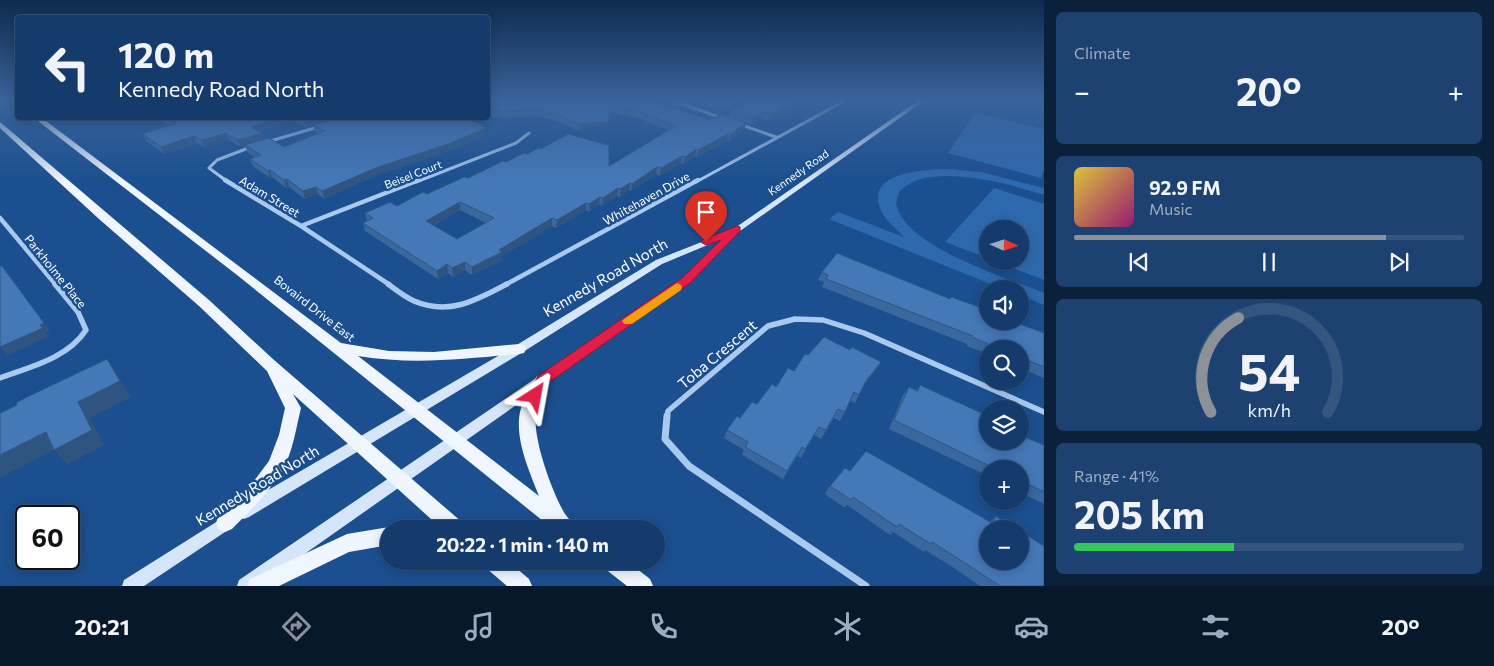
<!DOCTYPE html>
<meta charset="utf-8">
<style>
body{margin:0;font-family:Commissioner,sans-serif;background:#1d4271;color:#f1f3f6;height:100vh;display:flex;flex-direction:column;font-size:19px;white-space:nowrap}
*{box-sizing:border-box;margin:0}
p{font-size:16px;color:#9dadc1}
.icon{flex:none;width:28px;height:28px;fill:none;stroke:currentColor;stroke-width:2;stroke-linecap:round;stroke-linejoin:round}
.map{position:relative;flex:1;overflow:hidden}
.drawer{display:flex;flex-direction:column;gap:12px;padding:12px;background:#0b203b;width:450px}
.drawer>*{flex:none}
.top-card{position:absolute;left:15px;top:15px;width:475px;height:105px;border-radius:5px;box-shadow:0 2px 12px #0003,0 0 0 1px #33557e;background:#143b6b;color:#f1f3f6;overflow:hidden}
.needle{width:32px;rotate:93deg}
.fabs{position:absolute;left:979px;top:220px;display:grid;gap:10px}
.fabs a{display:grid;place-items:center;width:50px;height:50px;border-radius:50%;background:#143b6b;box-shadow:0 2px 12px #0003,0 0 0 1px #33557e;font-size:25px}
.speed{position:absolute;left:15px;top:505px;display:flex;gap:10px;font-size:25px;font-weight:700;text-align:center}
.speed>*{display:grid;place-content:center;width:65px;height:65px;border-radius:50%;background:#143b6b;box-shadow:0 2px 12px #0003,0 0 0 1px #33557e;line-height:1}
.speed .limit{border:2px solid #111;border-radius:8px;background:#fff;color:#111}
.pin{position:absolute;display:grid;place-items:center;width:42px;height:42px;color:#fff;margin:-51px -21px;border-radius:50% 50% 50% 0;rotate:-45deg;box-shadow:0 0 5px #0007}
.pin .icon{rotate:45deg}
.me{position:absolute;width:55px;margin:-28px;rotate:34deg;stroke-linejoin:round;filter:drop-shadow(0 0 4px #0008)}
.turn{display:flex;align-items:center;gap:18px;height:105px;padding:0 20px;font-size:22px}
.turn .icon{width:65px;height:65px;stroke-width:2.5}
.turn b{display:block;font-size:35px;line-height:42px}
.big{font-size:38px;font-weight:700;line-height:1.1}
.drawer .widget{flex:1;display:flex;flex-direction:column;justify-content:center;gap:8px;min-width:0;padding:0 18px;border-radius:8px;background:#1d4271}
.drawer .dial{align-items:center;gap:0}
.dial svg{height:130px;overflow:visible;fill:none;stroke:#33557e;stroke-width:7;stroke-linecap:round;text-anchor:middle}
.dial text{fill:#f1f3f6;stroke:none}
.song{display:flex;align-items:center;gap:15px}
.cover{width:60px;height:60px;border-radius:8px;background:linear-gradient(135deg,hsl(50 70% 55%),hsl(320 70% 35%))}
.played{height:5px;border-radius:2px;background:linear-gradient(90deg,#8c9099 80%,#33557e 80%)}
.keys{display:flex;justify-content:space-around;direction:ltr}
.heat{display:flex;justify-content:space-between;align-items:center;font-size:28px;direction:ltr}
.charge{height:8px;border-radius:4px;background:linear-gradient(90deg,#34c759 41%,#33557e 0)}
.trip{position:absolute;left:380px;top:520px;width:285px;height:50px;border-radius:25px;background:#143b6b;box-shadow:0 2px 12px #0003,0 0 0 1px #33557e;font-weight:700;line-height:50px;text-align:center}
.tabs{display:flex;height:80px;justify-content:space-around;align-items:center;background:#08182b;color:#9dadc1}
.tabs .icon{width:35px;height:35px}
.tabs .on{color:#8c9099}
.tabs b{font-size:22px;color:#f1f3f6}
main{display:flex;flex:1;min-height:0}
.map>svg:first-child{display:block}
.green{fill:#2e69ad}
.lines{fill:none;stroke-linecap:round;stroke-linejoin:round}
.street-far3{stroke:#a9c9ee;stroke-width:3}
.street-far2{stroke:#a9c9ee;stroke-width:4.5}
.street-far1{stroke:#a9c9ee;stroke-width:5.5}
.street{stroke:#a9c9ee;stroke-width:7}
.secondary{fill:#d6e6fa;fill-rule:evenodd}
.primary{fill:#f0f6ff;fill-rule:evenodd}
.wall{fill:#3a679d;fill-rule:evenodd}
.shaded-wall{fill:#305480}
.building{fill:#4478b7;stroke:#305480;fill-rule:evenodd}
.route{fill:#e11d48;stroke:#92132f}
.slow{fill:#f59e0b}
.labels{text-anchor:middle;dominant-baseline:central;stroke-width:5;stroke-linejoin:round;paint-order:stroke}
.far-street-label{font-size:11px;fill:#fff;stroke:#1b4f8f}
.street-label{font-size:12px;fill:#fff;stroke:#1b4f8f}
.near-street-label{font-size:15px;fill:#fff;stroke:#1b4f8f}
</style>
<main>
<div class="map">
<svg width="1044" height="586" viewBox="0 0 1044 586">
<rect width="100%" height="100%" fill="#1b4f8f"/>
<path class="green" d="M691,100H743L722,110Z
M975,113L1044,129V170L1041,178L948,153Z
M947,169L981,172L1044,188V195C1011,184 944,166 911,183C907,185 902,189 899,192C898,196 895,203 897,207C909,248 1007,278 1044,293V305L1020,295V289H1003L829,219L838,212L904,237C898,230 889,224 885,217C857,173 920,170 947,169Z
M994,188L1044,204V280L995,261H1020V229H988L987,258L945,242Z"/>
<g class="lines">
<path class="street-far3" d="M671,100L722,118
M739,124L776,137
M267,142L318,127
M228,182L209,168L217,160L251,147
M416,182L516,143L529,133
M696,182L846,100"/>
<path class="street-far2" d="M225,180L301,226L390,285
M0,218L56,285
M301,226L419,180
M505,285L698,180"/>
<path class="street-far1" d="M388,284C396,290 405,297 414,301C449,316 477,300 507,284
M0,378C30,367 68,358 86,330L78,312L55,284
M667,418L668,411L768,326L795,319L823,320L864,333L1044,412"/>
<path class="street" d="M667,416L665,439L689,466L866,586"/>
<path class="secondary" d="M919,100H925L740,231L689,282L647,313L259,586H237L239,580L683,278L722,239L662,264L523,352L249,517L244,519L239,517L237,512L239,507L515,346L656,260L732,230Z
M229,514L234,516L236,521L234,526L144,586H122L124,580Z"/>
<path class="primary" d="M11,100H18V103Z
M34,118H42L341,343L389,351L434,352L519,344L524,345L526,349L524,353L519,354C462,359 414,365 358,356L539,496C529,470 513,436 521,408C524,397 531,386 537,376L542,374L547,376L549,380C545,390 537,400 536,412C532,438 552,492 565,514C569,520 574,522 577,529H553L237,275Z
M0,122L209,300L274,360L463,523L465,529H442L293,394L301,408C296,428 293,452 282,471C268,493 250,511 232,529L225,532L218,529L216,523L218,517L251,485L269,461L279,435L285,408L267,371L199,306L99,219L0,128Z
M389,527L393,529H389V545L349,552L279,586H247L250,579L347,534Z
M483,561H508L529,579L532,586H507L486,568Z
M601,561H627L650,579L653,586H627L604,568Z"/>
</g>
<path class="wall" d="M488,100H650L709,120L729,117L731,110L753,100H808L769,121L760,118L751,125L746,123L744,130L729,141H727L697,157L695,156L683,164L681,163L660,176L656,174L631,191L629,190L620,197L617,196L602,206L599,204L589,212L586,210L556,228L552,226L502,256V260L472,275L465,270L453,277L448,273L438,279L365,231L363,223L367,221L365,213L397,206L527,154L609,166L669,130L627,114L624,116L609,110L608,128L580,131L554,120L537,116L467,119L483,125V127L486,128V135L449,151L379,174L324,199L318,194L305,199L289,187L286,188L272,177L270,178L253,166L250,159L255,157L247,152L245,145L240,147L229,140L204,147L197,143L164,154L146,141L143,134L170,125L155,118H488ZM292,121L306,127L313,125L315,132L318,134L284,147L263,140L261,133L259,132ZM460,210L486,223L457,239L433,226Z
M822,272L1044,336V378L1020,368V349H988V354L967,346V344L822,287L824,282L818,280Z
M850,350L881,362L876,370L863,387L855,403L850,401L840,421L834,418L821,439L814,435L801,458L797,456L783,479L742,455L744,450L724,438L727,430L757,404L794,371L808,355Z
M920,385L988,441L1044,445V504L1020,492V469H988V476L889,429L903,395L909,387L916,391Z
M850,471L990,522L996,516L1044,586H980L954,568L925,550L924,552L893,532L890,535L847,505L845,508L825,494L830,486Z"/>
<path class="shaded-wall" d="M799,100H808L769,121L771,114Z
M628,107L627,114L624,116V109Z
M762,111L760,118L751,125L753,118Z
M279,118H292V121L253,134L251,127Z
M315,118H341L306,127L304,120Z
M609,121L608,128L580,131V124Z
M746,123L744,130L729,141L731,134Z
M483,125V129L486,128V135L449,151L379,174L324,199L322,191L378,167Z
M226,133L229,140L204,147L202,140Z
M261,133L263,140L240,147L238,140Z
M728,134L727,141L697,157L698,150Z
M194,136L197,143L164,154L161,147Z
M696,149L695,156L683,164L685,157Z
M682,156L681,163L660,176L661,168Z
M657,167L656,174L631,191L632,184Z
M270,170L272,177L270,178L268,171Z
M287,179L289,187L286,188L284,180Z
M630,183L629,190L620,197V189Z
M316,187L318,194L305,199L303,191Z
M618,188L617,196L602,206L603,198Z
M600,197L599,204L589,212V204Z
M460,202V210L427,229L426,221Z
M586,203V210L556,228L557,220Z
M552,218V226L502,256V260L472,275V267L499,250Z
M465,262V270L453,277L452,268Z
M447,264L448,273L438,279L437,271Z
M44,323L50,331L46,333L40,325Z
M43,328L49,336L7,356L0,347Z
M107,359L131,397L90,418L104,445L67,465L54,450L78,402Z
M881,362L876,370L862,389L866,381Z
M46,432L59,447L0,478V455Z"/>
<path class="building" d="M488,100H650L709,120L722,114L746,123L731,134H728L698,150L696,149L685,157L682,156L661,168L657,167L632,184L630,183L620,189L618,188L603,198L600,197L589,204L586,203L557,220L552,218L499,250L502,252L472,267L465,262L452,268L447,264L437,271L363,223L373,218L365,213L390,202L397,206L423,192L427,194L464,177L468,178L503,161L506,162L524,153L527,154L539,148L541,149L568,134L609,145V166L676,126L628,107L624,109L609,103V121L580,124L554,113L537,109L488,112ZM460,202L494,218L457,239L426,221Z
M753,100H799L771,114L762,111L753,118L731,110Z
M165,118H279L251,127L261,133L238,140L226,133L202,140L194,136L161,147L143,134L177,123Z
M298,118H315L304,120Z
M338,118H463L483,125L481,126L486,128L448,144L378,167L322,191L316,187L303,191L287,179L284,180L270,170L268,171L250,159L261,155L245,145L269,138L284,147L325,131L313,125Z
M837,253L950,299L951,297L988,310V321H1012L1044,333V367L1020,357V349H1000L972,337L973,336L826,279L828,275L822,272Z
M0,266H2L44,323L40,325L43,328L0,347Z
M824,337L850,350L852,347L881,362L866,381L859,395L854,392L845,412L838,409L826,430L819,427L805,449L802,447L787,471L745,447L748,442L727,430L737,416L740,418L752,402L757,404L772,384L776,387L788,368L794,371L805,354L808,355Z
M107,359L120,381L78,402L92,430L54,450L46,432L0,455V413L17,405L16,403L27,397Z
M920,385L988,416V441H1020V435L1044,445V492L1020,480V469H996L894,420L909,387L918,391Z
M866,451L992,523L996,516L1016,529H988V561H1020V531L1044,546V586H1000L962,561L932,542L931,544L899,524L897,527L853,497L851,500L830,486L845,468L850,471Z"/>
<linearGradient id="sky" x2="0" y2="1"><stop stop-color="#0f2b4f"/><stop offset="0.55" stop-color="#39639b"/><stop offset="1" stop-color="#39639b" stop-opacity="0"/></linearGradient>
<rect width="1044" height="182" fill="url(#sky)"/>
<path class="route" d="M737,226L740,227V231L690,283L548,383L540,399L535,401L530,399L528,396L538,376L682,278L721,240L706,245L701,242L702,240Z"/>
<path class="slow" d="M677,283L681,285L682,287L681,290L632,324H624L622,321L624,319Z"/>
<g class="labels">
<g class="far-street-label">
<text transform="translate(798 172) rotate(-35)">Kennedy Road</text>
<text transform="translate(413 174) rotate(-21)">Beisel Court</text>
</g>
<g class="street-label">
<text transform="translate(270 196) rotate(31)">Adam Street</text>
<text transform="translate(646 198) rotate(-29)">Whitehaven Drive</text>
<text transform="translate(56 271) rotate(51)">Parkholme Place</text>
<text transform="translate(315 308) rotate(38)">Bovaird Drive East</text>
</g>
<g class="near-street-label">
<text transform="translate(605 277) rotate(-30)">Kennedy Road North</text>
<text transform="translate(717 354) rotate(-40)">Toba Crescent</text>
<text transform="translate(257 485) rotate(-31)">Kennedy Road North</text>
</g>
</g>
</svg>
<div class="fabs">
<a><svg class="needle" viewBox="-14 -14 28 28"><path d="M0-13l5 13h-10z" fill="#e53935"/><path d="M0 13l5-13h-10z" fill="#9dadc1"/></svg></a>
<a><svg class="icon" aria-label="sound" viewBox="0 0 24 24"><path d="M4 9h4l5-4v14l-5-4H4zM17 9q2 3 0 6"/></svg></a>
<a><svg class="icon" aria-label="search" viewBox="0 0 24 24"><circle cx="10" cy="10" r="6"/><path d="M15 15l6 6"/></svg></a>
<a><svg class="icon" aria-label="layers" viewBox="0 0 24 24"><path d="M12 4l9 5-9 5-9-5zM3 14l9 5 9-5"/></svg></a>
<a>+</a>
<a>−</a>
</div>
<div class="speed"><div class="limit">60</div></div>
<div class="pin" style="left:706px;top:242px;background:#d93025"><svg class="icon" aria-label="arrive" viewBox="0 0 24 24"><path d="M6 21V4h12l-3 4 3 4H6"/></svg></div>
<svg class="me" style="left:535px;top:396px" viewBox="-20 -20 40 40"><path d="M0-17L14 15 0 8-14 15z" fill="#e11d48" stroke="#fff" stroke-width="4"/></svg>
<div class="trip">20:22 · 1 min · 140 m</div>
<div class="top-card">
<div class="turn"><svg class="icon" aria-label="left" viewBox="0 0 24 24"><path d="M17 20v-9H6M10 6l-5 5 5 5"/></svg><div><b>120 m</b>Kennedy Road North</div></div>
</div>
</div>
<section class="drawer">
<div class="widget"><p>Climate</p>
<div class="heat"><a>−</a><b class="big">20°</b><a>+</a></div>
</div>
<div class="widget">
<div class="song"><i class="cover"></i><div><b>92.9 FM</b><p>Music</p></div></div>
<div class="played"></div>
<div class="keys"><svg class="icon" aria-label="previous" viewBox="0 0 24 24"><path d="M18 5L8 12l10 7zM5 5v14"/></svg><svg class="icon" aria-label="pause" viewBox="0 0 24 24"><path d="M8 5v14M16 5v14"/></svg><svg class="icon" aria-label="next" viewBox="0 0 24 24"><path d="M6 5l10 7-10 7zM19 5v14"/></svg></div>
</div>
<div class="widget dial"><svg viewBox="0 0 100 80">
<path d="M14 69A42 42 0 1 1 86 69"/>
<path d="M14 69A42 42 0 0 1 31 11" stroke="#8c9099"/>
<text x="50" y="56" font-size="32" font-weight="700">54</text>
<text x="50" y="72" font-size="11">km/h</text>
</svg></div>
<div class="widget"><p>Range · 41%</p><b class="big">205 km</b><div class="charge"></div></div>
</section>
</main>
<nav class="tabs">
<b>20:21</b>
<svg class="icon on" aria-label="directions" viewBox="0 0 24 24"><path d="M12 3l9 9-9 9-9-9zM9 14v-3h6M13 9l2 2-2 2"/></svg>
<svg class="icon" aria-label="music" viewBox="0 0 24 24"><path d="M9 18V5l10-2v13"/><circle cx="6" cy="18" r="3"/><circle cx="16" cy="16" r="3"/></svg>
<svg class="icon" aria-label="phone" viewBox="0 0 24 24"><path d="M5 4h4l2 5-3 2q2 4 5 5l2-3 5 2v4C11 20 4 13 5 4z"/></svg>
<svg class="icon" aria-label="climate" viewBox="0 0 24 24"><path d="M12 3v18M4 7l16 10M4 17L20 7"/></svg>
<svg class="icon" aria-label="car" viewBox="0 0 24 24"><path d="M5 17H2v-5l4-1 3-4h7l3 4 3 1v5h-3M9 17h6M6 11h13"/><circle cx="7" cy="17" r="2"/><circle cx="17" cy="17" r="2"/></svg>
<svg class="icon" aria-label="filters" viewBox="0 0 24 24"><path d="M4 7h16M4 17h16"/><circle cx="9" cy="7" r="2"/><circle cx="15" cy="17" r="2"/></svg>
<b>20°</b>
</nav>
